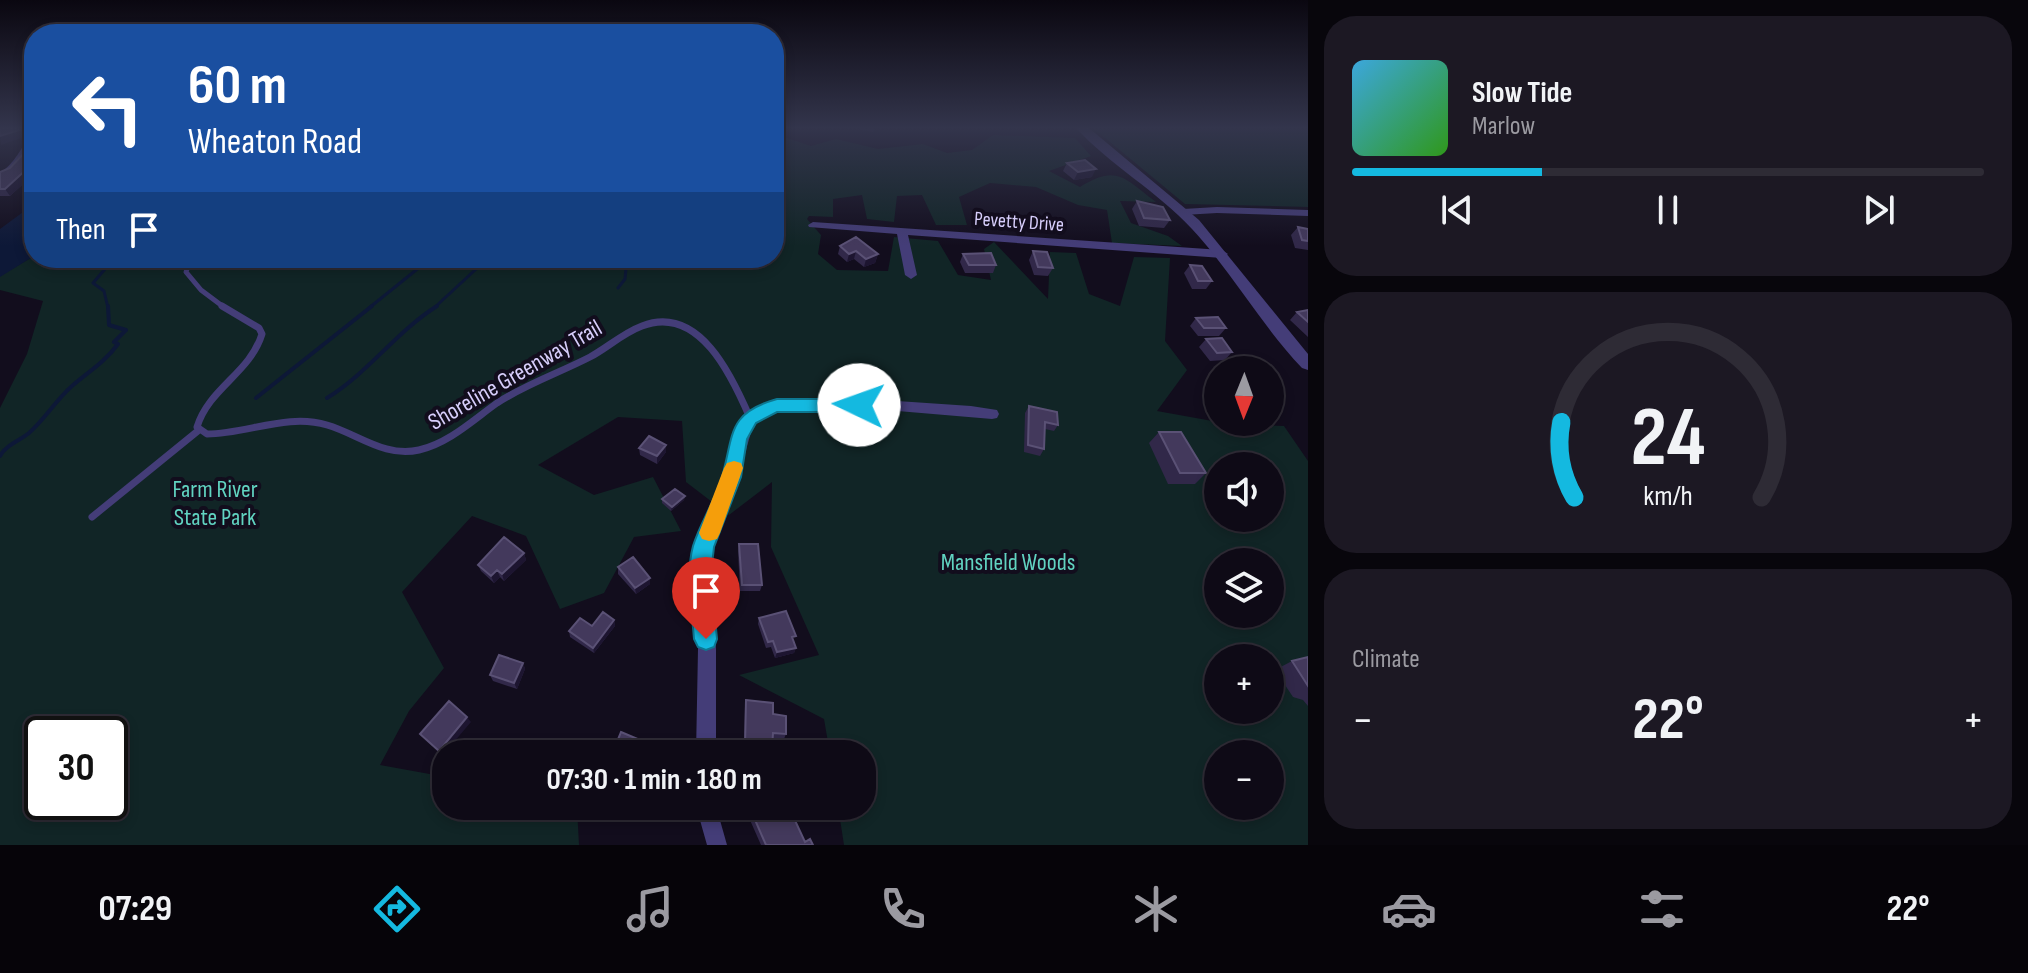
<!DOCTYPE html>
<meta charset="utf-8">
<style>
body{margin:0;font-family:"Sofia Sans Condensed",sans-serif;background:#1c1823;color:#f1f3f6;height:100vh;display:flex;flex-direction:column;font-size:30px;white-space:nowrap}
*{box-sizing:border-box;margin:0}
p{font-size:26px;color:#9b9aa1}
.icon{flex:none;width:44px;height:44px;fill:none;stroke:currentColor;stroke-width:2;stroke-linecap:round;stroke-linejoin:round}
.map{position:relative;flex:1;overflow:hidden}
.side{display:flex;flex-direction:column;gap:16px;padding:16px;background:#08060c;width:720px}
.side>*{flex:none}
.hud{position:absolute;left:24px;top:24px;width:760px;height:244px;border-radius:32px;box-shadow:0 4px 12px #0003,0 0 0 2px #2e2b35;background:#1a4fa0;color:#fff;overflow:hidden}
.needle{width:52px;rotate:181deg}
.controls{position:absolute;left:1204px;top:356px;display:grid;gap:16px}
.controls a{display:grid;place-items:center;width:80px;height:80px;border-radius:50%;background:#0e0a16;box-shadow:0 4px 12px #0003,0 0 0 2px #2e2b35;font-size:40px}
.speed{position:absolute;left:24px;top:716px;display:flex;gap:16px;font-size:40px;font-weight:700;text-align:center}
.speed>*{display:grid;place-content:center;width:104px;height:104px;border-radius:50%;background:#0e0a16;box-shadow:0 4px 12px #0003,0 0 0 2px #2e2b35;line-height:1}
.speed .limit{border:4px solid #111;border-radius:12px;background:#fff;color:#111}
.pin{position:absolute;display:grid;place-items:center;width:68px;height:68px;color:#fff;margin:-82px -34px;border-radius:50% 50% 50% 0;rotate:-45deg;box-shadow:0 0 8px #0007}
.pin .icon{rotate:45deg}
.me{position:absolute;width:88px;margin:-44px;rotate:273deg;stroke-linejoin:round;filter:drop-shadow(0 0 6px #0008)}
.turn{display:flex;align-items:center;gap:28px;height:168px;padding:0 32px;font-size:36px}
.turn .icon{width:104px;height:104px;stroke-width:2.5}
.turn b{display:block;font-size:56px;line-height:68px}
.then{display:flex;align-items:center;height:76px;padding:0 32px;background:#0003;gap:16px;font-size:30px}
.big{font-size:60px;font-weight:700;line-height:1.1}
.side .widget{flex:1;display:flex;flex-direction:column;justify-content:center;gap:12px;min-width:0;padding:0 28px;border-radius:32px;background:#1c1823}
.side .dial{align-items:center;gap:0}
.dial svg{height:208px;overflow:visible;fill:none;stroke:#2e2b35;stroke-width:7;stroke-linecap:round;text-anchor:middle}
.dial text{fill:#f1f3f6;stroke:none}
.song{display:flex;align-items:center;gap:24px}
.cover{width:96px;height:96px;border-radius:12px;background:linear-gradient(135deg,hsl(200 70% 55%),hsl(110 70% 35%))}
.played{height:8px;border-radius:4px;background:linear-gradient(90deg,#14b9e0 30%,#2e2b35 30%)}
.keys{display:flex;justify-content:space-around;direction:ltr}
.heat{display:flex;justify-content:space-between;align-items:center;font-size:44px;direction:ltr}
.trip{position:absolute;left:432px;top:740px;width:444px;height:80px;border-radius:32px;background:#0e0a16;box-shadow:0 4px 12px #0003,0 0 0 2px #2e2b35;font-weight:700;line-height:80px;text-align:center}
.tabs{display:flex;height:128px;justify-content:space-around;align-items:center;background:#060409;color:#9b9aa1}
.tabs .icon{width:56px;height:56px}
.tabs .active{color:#14b9e0}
.tabs b{font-size:36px;color:#f1f3f6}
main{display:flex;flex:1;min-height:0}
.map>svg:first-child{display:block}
.green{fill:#112526;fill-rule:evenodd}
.water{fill:#0d1837}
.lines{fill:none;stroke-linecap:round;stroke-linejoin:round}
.stream-far1{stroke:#0d1837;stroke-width:3}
.stream{stroke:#0d1837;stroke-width:4}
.service-far1{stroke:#443d78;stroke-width:5}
.service{stroke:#443d78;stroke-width:7}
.minor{fill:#443d78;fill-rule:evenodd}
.tertiary{fill:#443d78;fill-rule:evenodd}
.wall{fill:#312849}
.shaded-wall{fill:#1d1530}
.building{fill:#43395c;stroke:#5a5175;stroke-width:2}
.route{fill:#14b9e0;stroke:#0d7892;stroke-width:2}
.slow{fill:#f59e0b}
.labels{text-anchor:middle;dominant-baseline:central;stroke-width:8;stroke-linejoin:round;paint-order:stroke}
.far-street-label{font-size:20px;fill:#d7cefb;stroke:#120d1d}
.street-label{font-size:24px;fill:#d7cefb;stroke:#120d1d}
.park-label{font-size:24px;fill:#61d3c1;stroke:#120d1d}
</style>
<main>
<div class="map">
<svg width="1308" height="845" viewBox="0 0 1308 845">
<rect width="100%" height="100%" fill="#120d1d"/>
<path class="green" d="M774,128H783L778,135L811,146L836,139L878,149L923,144L947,153L972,150L993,135L1075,138L1091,156L1049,171L1080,187C1117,164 1124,178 1156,202L1120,201L1131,223L1168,236L1182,246L1112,243L1107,210L1078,205L1036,187L990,183L959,197L967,225H936L922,195L897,196L894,222L867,219L862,195L833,199V217L809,216L807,219L821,235L818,254L837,270L888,271L894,237L938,241L958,275L991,280L984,249L994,242L1048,299L1050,252L1076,253L1089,294L1120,306L1134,257L1170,258L1165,341L1187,370L1157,411L1229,424L1284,426L1308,461V845H844L838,806H862V754H830L824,719L739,675L819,655L771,547L772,482L729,515L686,482L682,421L618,417L538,465L594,495L653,477L681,531L634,537L604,593L560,609L526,536L472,516L402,592L444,668L409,711L380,765L446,777V806H574L577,808L579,845H0V408L27,354L43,301L0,290V276L34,256L774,258ZM1218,466H1270V518H1218ZM1218,562H1270V614H1218ZM1218,658H1270V710H1218ZM42,734H110V802H42ZM1218,754H1270V806H1218Z
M1093,128H1308V207L1185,204Z"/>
<path class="water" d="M34,204V256L0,277V229Z"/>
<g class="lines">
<path class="stream-far1" d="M40,258C62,262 86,253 105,269L93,283L104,291L108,308
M268,258L274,263
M618,288L625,279L627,258
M369,308L431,258
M434,308L488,258"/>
<path class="stream" d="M256,398L372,306
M327,398C369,372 396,332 437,306
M0,456C6,445 19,441 29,433C45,419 56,400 72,386C88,372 105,362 118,344L114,342L126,330L109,325L108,306"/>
<path class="service-far1" d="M191,258L186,272L201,290L225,308"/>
<path class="service" d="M222,306L259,328L262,334C250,373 209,388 197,427L207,434C247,434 287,413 327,425C358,434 385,458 419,450C449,443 473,420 497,403C526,384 559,373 590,357C607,348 623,333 642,326C699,304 732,376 750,418
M92,517L199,430"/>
<path class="minor" d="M34,133C34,155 20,172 0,180V173C19,160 21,144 34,133Z
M1217,207L1308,210V216L1217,213L1183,215L1178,212L1183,209Z
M813,222L1222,250L1228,254L1222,258L908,235L917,275L911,279L905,275L897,234L809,227L808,225Z
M838,397L971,406L997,410L999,414L997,418L992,419L874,409L806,408L765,414L753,425L741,468L718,527L710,556L716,649V754H696L698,649L694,556L702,527L727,468L737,428L748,411L761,405L780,400Z
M696,806H716L727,845H707Z"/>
<path class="tertiary" d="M1076,128H1089L1199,220L1308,354V370L1302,368C1261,325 1232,272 1192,229C1157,191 1110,165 1076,128Z"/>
</g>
<path class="wall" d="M852,128H876L873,132Z
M34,150V174L10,196H0V172L10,168Z
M1067,163L1092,177L1074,180L1063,171Z
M1137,201L1170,220L1164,228L1139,226L1132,209Z
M1298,227L1308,229V250L1295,248L1291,235Z
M840,246L878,254L875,263L864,267L854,259L847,262L838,254Z
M1033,251L1053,268L1048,276L1034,275L1029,260Z
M963,254L996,265L993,273H965L960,262Z
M1190,265L1212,281L1206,289H1192L1184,273Z
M1308,310V337L1290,320L1297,312Z
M1196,318L1226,328L1219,336H1198L1190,326Z
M1206,339L1232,352L1225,360L1210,361L1199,347Z
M1029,406L1058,425L1054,431L1045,429L1044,449L1040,456L1024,452L1025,413Z
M1159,432L1206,473L1195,484H1168L1149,443Z
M639,448L666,452L657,464L640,455Z
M685,496L684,500L671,511L662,503V499Z
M739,544L762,585L760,591H740L738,551Z
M524,553L526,560L504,581L500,577L494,583L481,571L478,565Z
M618,567L650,578V584L636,594L618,574Z
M759,618L794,641L796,648L794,653L775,658L771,647L766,648L758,624Z
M614,620L615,626L594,653L570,637L569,631Z
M1308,657V706L1303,700L1293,697L1275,670L1292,661Z
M523,663L525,669L517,689L493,681L490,675Z
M746,700L773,714L786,734L784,739L772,738V749L770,753L744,750L745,706Z
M749,806H779L785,820L805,842L813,845H761L746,811Z"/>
<path class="shaded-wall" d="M19,130L24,137L1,145L0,136Z
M29,167L34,174L10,196L5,189Z
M1096,169L1092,177L1074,180L1078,172Z
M856,251L854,259L847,262L849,254Z
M878,254L875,263L864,267L866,259Z
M666,445V452L657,464V456Z
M685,496L684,500L671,511L672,507Z
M524,553L526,560L504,581L502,574Z
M497,570L500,577L494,583L491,576Z
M650,578V584L636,594L635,588Z
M614,620L615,626L594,653L593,648Z
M796,648L794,653L775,658L777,652Z
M523,663L525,669L517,689L514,683Z
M467,717L471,722L442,756L439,751Z"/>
<path class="building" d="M0,128H17L19,130L0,136Z
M28,149L34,150V167H29L5,189H0V172L10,168Z
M1085,160L1096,169L1078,172L1067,163Z
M1137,201L1163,207L1170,220L1144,218Z
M1298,227L1308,229V241L1302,240Z
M856,237L878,254L866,259L856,251L849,254L840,246Z
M1033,251L1047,252L1053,268L1038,267Z
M991,253L996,265H969L963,254Z
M1190,265L1202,266L1212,281H1198Z
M1308,310V322L1297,312Z
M1218,317L1226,328H1204L1196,318Z
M1222,338L1232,352L1217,353L1206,339Z
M1029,406L1057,412L1058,425L1045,422L1044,449L1028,445Z
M1159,432H1181L1206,473H1180Z
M649,436L666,445L657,456L639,448Z
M675,489L685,496L672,507L662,499Z
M504,537L524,553L502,574L497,570L491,576L478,565Z
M739,544H758L762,585H742Z
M633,557L650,578L635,588L618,567Z
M786,611L796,636L792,637L796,648L777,652L773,641L768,642L759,618Z
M603,612L614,620L593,648L569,631L580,618L592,626Z
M499,655L523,663L514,683L490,675Z
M1308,657V686L1292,661Z
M746,700L773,703V714L786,716V734L773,733L772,749L745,745Z
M449,701L467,717L439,751L420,734Z
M621,732L652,745L649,754H612Z
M749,806H779L785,820L793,816L805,842L810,839L813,845H766Z"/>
<linearGradient id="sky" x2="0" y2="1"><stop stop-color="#0a0710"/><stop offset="0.52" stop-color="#33354c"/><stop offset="1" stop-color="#33354c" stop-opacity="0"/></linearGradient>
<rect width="1308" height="246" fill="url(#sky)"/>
<path class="route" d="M777,399H859L868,405L859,412H777L756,423L747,439L741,477L714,547L711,574L717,639L714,647L706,650L698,647L694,639C692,610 685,576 693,546C700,523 715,501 722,477C734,434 727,413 777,399Z"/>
<path class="slow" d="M734,461L741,463L743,468L720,533L717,539L709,541L702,539L699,533L724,468L727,463Z"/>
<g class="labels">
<g class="far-street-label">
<text transform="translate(1019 222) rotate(4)">Pevetty Drive</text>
</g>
<g class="street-label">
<text transform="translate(515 375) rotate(-30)">Shoreline Greenway Trail</text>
</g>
<g class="park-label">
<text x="215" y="489">Farm River<tspan x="215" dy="28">State Park</tspan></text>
<text x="1008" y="562">Mansfield Woods</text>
</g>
</g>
</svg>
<div class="controls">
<a><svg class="needle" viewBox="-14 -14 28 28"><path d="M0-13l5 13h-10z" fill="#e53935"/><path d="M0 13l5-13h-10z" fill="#9b9aa1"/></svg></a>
<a><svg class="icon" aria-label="sound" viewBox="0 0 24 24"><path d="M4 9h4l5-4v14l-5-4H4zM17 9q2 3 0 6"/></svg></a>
<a><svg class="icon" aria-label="layers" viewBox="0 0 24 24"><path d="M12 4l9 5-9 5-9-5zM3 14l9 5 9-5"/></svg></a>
<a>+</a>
<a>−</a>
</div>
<div class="speed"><div class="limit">30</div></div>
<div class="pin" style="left:706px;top:639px;background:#d93025"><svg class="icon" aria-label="arrive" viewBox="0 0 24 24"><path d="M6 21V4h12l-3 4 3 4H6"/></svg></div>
<svg class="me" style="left:859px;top:405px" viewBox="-20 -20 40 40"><circle r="19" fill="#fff"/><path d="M0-13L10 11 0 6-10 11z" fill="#14b9e0"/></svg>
<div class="trip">07:30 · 1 min · 180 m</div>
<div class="hud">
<div class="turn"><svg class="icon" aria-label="left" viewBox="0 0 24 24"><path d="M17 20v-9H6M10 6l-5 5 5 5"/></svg><div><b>60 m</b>Wheaton Road</div></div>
<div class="then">Then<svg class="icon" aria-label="arrive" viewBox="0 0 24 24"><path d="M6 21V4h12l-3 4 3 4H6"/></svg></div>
</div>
</div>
<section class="side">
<div class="widget">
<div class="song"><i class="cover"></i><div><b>Slow Tide</b><p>Marlow</p></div></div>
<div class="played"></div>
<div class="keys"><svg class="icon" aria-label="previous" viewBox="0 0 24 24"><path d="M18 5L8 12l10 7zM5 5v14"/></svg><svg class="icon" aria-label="pause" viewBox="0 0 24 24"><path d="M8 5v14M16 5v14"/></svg><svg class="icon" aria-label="next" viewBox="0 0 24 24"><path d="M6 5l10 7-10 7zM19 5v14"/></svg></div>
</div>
<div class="widget dial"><svg viewBox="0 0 100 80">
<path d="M14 69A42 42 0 1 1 86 69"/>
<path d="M14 69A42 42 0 0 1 9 40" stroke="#14b9e0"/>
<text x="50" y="56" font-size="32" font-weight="700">24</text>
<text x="50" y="72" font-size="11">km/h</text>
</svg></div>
<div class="widget"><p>Climate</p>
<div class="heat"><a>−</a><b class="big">22°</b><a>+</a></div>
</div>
</section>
</main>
<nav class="tabs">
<b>07:29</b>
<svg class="icon active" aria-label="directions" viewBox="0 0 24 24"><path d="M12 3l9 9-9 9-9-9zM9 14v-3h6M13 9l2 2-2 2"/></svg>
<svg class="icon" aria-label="music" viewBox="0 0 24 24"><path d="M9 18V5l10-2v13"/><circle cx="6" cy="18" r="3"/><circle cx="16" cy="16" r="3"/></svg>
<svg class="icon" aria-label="phone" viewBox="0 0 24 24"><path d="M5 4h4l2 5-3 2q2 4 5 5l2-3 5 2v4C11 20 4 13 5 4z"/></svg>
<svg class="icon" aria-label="climate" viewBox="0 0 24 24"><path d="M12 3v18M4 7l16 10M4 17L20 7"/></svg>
<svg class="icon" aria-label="car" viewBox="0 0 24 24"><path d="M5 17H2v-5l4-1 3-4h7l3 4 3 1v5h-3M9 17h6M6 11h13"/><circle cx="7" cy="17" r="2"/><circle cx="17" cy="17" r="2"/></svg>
<svg class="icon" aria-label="filters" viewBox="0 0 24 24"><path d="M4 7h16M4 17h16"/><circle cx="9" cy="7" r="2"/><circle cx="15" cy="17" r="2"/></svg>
<b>22°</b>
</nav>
